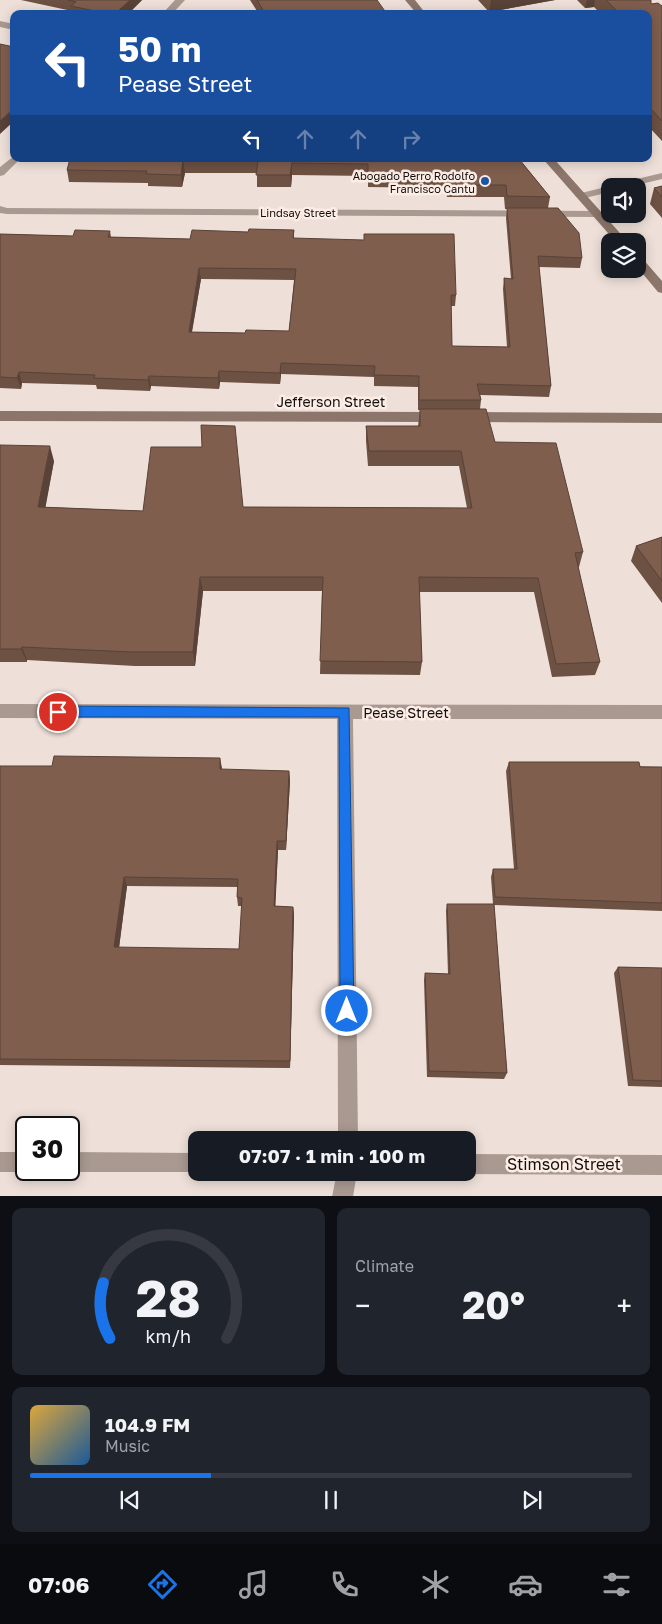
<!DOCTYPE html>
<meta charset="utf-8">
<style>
body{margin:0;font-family:"Golos Text",sans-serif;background:#20242c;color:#f1f3f6;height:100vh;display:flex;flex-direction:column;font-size:19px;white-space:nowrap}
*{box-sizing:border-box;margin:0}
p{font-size:16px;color:#9ea1a6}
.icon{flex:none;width:28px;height:28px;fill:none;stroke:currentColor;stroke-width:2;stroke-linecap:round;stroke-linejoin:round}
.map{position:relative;height:1196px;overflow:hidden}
.panel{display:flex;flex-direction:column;gap:12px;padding:12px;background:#0d0f14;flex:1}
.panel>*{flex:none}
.guide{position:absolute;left:10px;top:10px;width:642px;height:152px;border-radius:10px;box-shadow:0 2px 12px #0003;background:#1a4fa0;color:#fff;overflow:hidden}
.buttons{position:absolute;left:601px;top:178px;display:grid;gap:10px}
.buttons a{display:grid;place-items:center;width:45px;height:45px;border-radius:10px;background:#171b24;box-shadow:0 2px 12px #0003;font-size:25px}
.speed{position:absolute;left:15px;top:1116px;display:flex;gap:10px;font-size:25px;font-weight:700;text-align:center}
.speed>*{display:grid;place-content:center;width:65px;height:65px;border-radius:50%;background:#171b24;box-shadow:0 2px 12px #0003;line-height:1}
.speed .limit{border:2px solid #111;border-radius:8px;background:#fff;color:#111}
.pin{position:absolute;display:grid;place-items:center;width:42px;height:42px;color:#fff;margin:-21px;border:2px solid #fff;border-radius:50%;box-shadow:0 1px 5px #0007}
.me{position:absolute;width:55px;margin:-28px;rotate:0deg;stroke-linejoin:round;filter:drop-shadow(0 0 4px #0008)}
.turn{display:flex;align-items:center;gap:18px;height:105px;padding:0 25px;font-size:22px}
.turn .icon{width:65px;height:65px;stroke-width:2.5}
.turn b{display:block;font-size:35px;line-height:42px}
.lanes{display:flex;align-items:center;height:48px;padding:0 25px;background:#0003;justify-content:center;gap:25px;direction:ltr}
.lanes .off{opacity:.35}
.big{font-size:38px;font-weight:700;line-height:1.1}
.panel .widget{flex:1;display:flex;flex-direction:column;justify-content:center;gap:8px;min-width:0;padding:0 18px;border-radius:10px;background:#20242c}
.panel .dial{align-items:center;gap:0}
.dial svg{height:130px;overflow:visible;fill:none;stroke:#363941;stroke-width:7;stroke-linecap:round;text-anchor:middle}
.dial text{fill:#f1f3f6;stroke:none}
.song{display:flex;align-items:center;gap:15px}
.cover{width:60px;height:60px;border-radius:8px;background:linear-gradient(135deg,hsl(40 70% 55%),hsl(210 70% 35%))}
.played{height:5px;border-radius:2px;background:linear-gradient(90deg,#1a73e8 30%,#363941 30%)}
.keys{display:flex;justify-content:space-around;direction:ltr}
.heat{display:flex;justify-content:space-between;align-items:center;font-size:28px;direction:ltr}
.panel .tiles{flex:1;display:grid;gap:12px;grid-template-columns:1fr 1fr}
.widget:last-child{grid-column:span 2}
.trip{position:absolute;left:188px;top:1131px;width:288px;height:50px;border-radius:10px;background:#171b24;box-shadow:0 2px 12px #0003;font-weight:700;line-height:50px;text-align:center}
.menu{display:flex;height:80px;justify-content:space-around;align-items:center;background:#090b0e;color:#9ea1a6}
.menu .icon{width:35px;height:35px}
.menu .selected{color:#1a73e8}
.menu b{font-size:22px;color:#f1f3f6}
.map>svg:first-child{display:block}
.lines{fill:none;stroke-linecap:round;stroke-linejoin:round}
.street{fill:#a99991;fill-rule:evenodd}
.secondary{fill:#8c756a;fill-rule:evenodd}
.wall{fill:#6d5143;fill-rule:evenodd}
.shaded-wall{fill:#594237}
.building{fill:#7f5e4e;stroke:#594237;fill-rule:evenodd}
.route{fill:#1a73e8;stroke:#114b97}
.poi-dot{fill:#1b55a6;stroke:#fcede6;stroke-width:2}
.labels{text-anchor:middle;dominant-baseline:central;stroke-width:5;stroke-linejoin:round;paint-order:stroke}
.far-poi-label{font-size:11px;fill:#140f0d;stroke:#fcede6;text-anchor:end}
.far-street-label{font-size:11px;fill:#140f0d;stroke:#fcede6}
.street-label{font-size:14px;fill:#140f0d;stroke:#fcede6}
.near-street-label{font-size:16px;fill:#140f0d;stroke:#fcede6}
</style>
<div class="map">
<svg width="662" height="1197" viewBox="0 0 662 1197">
<rect width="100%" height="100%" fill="#eee0d9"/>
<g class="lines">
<path class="street" d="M175,0H185L172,14H162Z
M0,21L14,24V30L0,27Z
M14,156V159H20L4,175L0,176V167Z
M662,173V179L633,186H615L616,184Z
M610,186V192L581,199L575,196L577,194L610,186H612Z
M0,206L7,208L597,211L603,214L597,217L7,214L0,213Z
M0,704L662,705V719H353L358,1140H338L337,719L0,718Z
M0,1152H26V1170H31L26,1172H0Z
M69,1152L196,1153L198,1172H69L64,1170H69Z
M466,1154L662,1155V1175L466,1174L462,1172H466Z
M337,1172H357L353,1197H332Z"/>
<path class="secondary" d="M405,0H415L426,14H417Z
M543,159H554L627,241H615Z
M638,257L642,258L662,281V293L658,292L638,268Z
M0,411L438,412L445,417L438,422L0,421Z
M469,412L662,413V423L469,422L462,417Z"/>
</g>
<path class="wall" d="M21,0H142L128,14H73L72,11Z
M250,0H377L257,11Z
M478,0H555L489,12Z
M577,0H650L651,4L662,6V141L649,127V14H601L594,7L585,8Z
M70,159H519L550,197L548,208L582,258L580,268L539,267L551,386L549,397L480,395L481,400L480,409L495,442L583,552L579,567H578L600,662L595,675L552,677L534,592H419L422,662L420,675L320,674L322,591H203L195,666H135L27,660V662H0V445L54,461L45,507L143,511L243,507L467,508L459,466H368L366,441V426H418L420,410H418V387L374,386V377L281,374L280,384L220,382L219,389L151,386L150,391L97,389L96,385L22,383L21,389L0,388V234L73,236L110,231L111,237L190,239L248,232L294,230V238L456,295L455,306H451L452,346L507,347L503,289L504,278L511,279L506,218L507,209H505L504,197H447L445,188L368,187V176L292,175L291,187H257V173H185L182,187L148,186V183L69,182L67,170ZM201,279L294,280L289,331L245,333L192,332Z
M662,186V218L650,204L654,188Z
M662,537V603L631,561L636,546Z
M509,762L662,767V911L494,905L507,1073L504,1079L427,1077L424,980L425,973L448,974L446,911L447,904H493L491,877L493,869H514L506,771Z
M0,766L289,771L290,781L286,850H278L275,906L293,907L294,915L290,1068L0,1065ZM127,886L237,887V897L238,906H242L239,949L119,948Z
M618,967L662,968V1087L628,1086L614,973Z"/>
<path class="shaded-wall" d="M130,0H142L128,14H115Z
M491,0H555L489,12Z
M587,0H595L594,7L585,8Z
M14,108V121L0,134V121Z
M183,160L185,173L182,187L181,175Z
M292,163V175L291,187L290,175Z
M199,268L201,279L190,342L189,332Z
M281,363V374L280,384V373Z
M219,371L220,382L219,389L218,378Z
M19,372L22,383L21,389L17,378Z
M149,376L151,386L150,391L148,380Z
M50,446L54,461L43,521L38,507Z
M200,577L203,591L195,666L193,652Z
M22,647L27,660V662L21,649Z
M220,758L222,768L221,779L220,769Z
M289,771L290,781L286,850V841Z
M277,841L278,850L275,915L274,906Z
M124,877L127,886L118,955L114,947Z
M293,907L294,915L290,1068V1061Z"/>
<path class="building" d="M68,0H130L115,14H109L71,6L76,2Z
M257,0H377L387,14H244L263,10Z
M606,0H651V4L658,3L662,6V121L651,109H649V14H620Z
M0,44L14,47V108L0,121Z
M70,159H519L550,197L507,196L506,185H448L447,176L368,175V164L292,163L290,175H256L258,161L183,160L181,175L146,174L147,171L67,170Z
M662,186V197L654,188Z
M507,208H558L579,233L582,258L538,256L551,386L477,384L481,400H419V376L374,375L375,366L281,363L280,373L219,371L218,378L149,376L148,380L94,378L95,375L19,372L17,378L0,377V234L73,236L75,230L110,231L108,237L190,239L192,230L248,232L249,229L294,230L293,238L364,240V234H454L456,295H451L452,346L510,347L504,278L513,279ZM199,268L296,269L289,331L246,330L245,333L189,332Z
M420,409H486L495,442L556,443L583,552L575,553L600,662L556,664L538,578L419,577L422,662L320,661L323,577H200L193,652H131L22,647L21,649H0V445L50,446L38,507L143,511L151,447H202L201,425L235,426L243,507L472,508L461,451H369L366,426H420Z
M662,537V581L636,546Z
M54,756L220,758V769L289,771L286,841H277L274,906L293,907L290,1061L0,1059V766H52ZM124,877L238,879L237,897L242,898L239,949L114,947Z
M509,762H639L640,767H662V903L495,897L493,869H517Z
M447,904H494L507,1073L429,1071L425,973L450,974Z
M618,967L662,968V1081L633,1080Z"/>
<path class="route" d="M58,706L349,708L354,1011L352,1016L347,1018L342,1016L340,1011L339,717H58L51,712Z"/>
<circle class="poi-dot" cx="485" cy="181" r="5"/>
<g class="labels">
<g class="far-poi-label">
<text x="475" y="175">Abogado Perro Rodolfo<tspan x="475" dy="13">Francisco Cantu</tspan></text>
</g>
<g class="far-street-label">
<text x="298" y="212">Lindsay Street</text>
</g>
<g class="street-label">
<text x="331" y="401">Jefferson Street</text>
<text x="406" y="712">Pease Street</text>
</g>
<g class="near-street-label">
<text x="564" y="1164">Stimson Street</text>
</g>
</g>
</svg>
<div class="buttons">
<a><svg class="icon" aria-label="sound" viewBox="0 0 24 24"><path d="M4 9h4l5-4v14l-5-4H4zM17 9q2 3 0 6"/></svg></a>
<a><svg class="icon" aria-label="layers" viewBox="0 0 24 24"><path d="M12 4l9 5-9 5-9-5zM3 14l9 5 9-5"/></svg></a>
</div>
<div class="speed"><div class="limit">30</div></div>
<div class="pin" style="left:58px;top:712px;background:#d93025"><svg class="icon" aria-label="arrive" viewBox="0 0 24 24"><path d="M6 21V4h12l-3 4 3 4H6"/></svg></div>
<svg class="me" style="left:347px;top:1011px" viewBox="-20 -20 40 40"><circle r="17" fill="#1a73e8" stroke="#fff" stroke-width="3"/><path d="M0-11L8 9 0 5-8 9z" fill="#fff"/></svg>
<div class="trip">07:07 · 1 min · 100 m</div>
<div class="guide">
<div class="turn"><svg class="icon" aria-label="left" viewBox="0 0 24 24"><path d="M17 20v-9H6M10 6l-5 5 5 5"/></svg><div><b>50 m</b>Pease Street</div></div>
<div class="lanes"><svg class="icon" aria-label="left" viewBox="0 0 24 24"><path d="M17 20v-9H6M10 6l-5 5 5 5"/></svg><svg class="icon off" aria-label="ahead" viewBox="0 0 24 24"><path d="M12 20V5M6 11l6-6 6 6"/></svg><svg class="icon off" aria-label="ahead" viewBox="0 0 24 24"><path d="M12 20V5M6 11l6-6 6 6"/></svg><svg class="icon off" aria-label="right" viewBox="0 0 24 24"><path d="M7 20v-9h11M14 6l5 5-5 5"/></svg></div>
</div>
</div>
<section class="panel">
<div class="tiles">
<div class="widget dial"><svg viewBox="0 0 100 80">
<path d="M14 69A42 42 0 1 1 86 69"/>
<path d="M14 69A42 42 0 0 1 10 35" stroke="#1a73e8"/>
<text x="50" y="56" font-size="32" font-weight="700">28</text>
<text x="50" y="72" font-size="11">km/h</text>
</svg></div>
<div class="widget"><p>Climate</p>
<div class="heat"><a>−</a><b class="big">20°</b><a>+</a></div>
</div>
<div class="widget">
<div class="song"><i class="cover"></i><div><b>104.9 FM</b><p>Music</p></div></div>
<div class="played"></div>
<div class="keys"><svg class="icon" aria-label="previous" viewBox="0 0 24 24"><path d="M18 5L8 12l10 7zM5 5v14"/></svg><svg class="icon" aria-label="pause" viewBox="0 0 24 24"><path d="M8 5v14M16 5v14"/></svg><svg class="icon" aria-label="next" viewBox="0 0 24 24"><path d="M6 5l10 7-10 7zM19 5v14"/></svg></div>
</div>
</div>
</section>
<nav class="menu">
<b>07:06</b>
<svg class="icon selected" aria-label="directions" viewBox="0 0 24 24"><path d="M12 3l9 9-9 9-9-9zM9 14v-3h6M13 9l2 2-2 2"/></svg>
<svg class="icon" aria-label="music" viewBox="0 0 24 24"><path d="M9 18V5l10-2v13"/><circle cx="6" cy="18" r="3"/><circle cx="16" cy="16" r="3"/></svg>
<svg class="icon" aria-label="phone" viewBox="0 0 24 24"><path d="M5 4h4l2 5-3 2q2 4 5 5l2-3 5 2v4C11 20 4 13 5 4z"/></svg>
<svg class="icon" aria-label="climate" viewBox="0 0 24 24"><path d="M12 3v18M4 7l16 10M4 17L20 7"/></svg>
<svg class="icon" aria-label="car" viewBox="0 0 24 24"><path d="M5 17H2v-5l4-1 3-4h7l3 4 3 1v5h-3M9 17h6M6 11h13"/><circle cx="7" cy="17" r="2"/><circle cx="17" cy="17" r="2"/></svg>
<svg class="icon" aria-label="filters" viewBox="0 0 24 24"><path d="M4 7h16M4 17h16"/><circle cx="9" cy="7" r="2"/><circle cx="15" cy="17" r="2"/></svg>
</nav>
